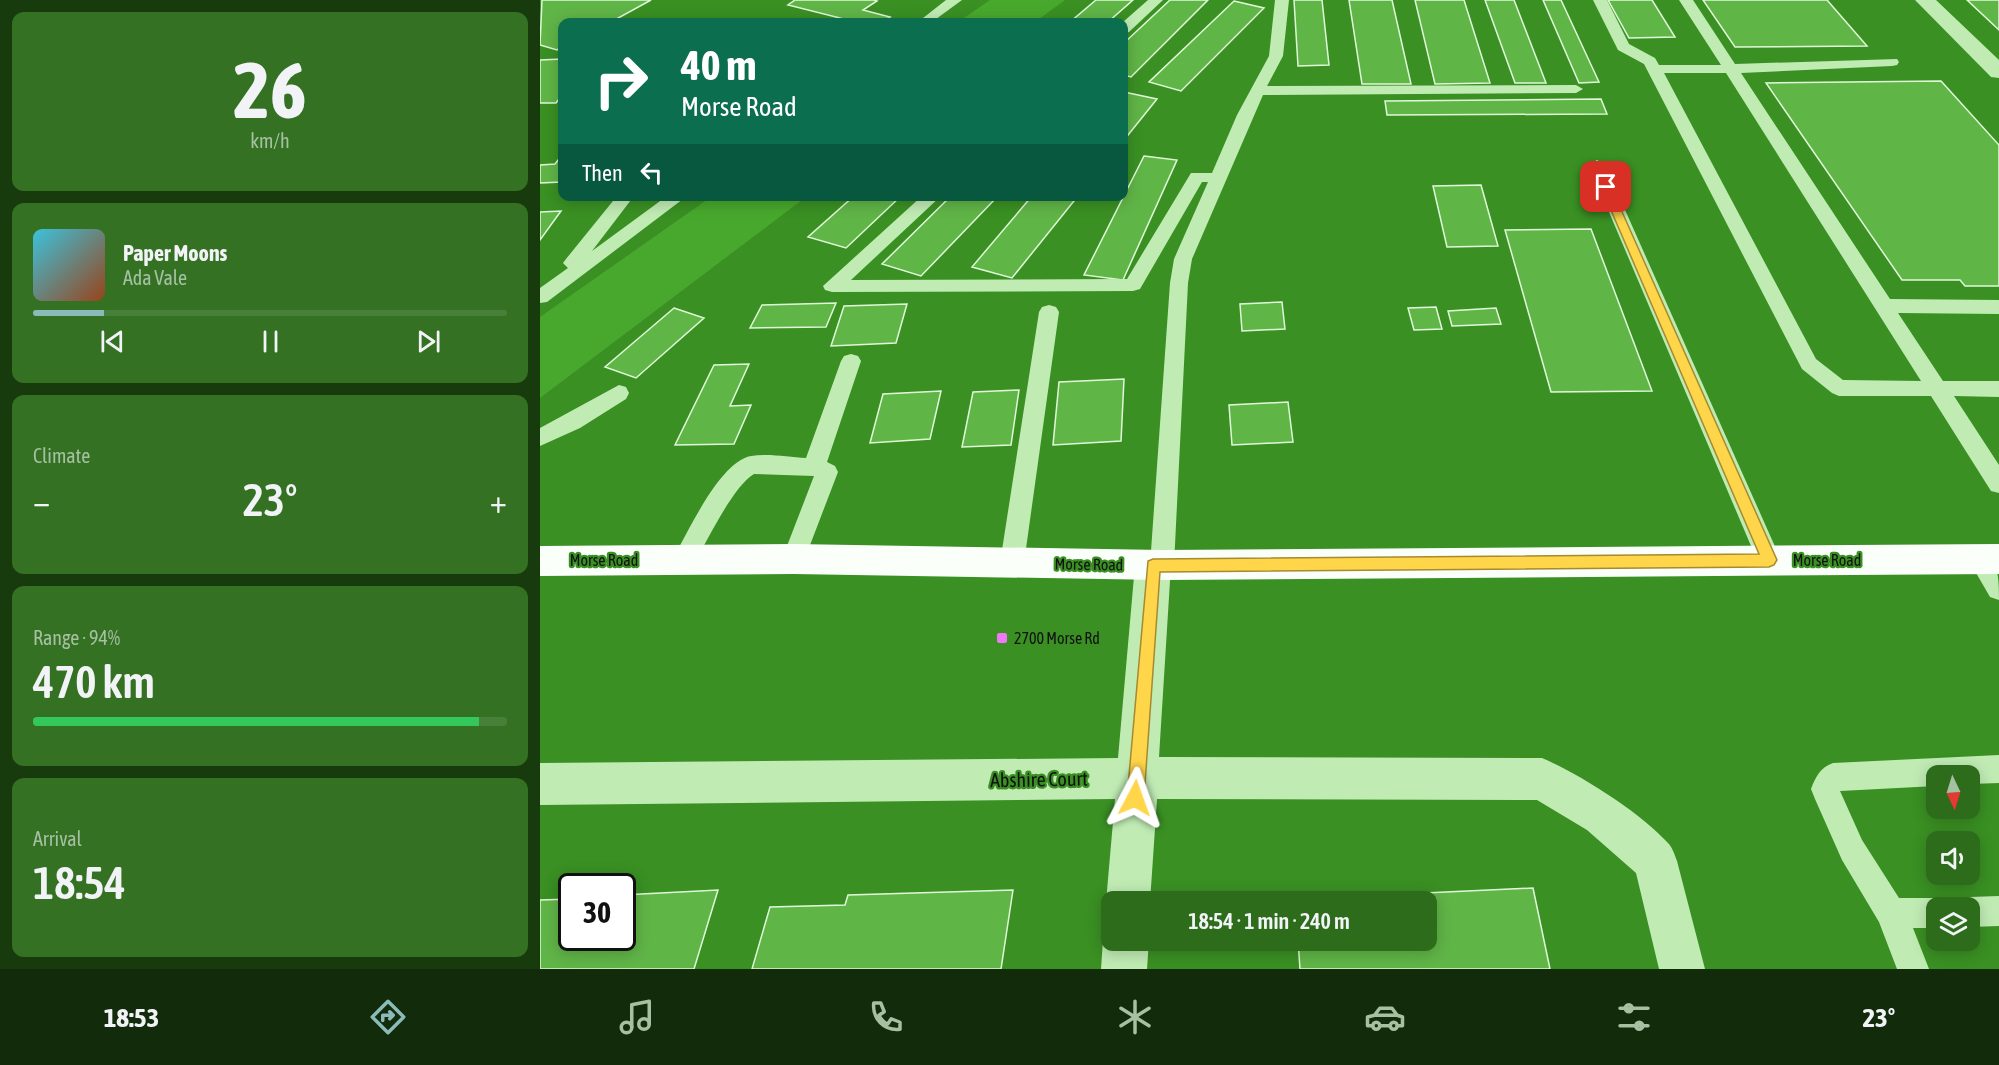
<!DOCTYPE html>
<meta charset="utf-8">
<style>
body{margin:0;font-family:"Asap Condensed",sans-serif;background:#347123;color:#f1f3f6;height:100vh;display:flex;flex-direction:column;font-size:22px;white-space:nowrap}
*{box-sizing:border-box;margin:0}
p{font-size:20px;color:#a6c0a2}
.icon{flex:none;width:33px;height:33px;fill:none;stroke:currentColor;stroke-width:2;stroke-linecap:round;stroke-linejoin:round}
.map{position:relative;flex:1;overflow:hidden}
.details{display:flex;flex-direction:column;gap:12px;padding:12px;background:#183b0e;width:540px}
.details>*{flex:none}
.hud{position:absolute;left:18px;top:18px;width:570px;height:183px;border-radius:12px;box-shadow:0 3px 15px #0003;background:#0b6e4f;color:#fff;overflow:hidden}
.needle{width:39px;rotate:176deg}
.controls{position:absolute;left:1386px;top:765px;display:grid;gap:12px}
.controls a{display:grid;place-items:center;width:54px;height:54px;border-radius:12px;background:#2c6c1a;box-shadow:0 3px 15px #0003;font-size:30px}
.speed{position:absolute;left:18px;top:873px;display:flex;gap:12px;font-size:30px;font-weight:700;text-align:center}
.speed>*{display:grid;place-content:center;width:78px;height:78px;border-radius:50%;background:#2c6c1a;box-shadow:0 3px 15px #0003;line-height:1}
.speed .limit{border:3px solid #111;border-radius:9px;background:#fff;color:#111}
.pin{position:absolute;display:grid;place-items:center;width:51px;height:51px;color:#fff;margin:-26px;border-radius:12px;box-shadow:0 3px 9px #0006}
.me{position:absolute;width:66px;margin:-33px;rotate:4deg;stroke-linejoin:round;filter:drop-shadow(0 0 4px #0008)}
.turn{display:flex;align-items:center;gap:21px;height:126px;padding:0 24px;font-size:27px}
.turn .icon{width:78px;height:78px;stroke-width:2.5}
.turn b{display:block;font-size:42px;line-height:51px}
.then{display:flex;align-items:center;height:57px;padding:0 24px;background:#0003;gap:12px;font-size:22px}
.big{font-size:45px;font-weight:600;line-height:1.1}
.details .tile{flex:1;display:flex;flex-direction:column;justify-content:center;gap:9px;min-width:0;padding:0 21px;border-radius:12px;background:#347123}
.details .dial{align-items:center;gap:0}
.dial b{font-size:78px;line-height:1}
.song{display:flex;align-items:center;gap:18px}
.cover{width:72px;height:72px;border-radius:9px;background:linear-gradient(135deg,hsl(190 70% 55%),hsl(20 70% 35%))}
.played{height:6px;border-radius:3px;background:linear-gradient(90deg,#8bbbb9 15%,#487f39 15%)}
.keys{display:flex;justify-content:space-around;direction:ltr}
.heat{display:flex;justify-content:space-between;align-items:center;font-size:33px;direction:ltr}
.charge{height:9px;border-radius:4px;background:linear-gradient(90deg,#34c759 94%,#487f39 0)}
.trip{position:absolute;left:561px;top:891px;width:336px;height:60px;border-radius:12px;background:#2c6c1a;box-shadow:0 3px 15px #0003;font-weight:600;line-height:60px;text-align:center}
.menu{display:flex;height:96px;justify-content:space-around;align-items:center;background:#122b0a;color:#a6c0a2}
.menu .icon{width:42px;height:42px}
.menu .current{color:#8bbbb9}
.menu b{font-size:27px;color:#f1f3f6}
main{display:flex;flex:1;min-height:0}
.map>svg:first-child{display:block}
.green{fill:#48a82d}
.building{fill:#60b547;stroke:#e0f9d9;stroke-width:1.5}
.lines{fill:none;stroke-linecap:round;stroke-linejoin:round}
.lane{fill:#c0ecb4;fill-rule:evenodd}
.street{fill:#c0ecb4;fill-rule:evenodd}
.primary{fill:#fafff9;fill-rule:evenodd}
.route{fill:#ffd54a;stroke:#a68a30;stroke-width:1.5}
.poi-dot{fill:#f077f7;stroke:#3a9023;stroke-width:2}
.labels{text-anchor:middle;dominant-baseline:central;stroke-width:4.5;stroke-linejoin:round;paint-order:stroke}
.street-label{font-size:16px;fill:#111;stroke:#3a9023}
.poi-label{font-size:16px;fill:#111;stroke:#3a9023;text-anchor:start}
.near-street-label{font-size:20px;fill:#111;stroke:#3a9023}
</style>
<main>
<section class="details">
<div class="tile dial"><b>26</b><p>km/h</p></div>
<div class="tile">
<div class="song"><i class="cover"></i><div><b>Paper Moons</b><p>Ada Vale</p></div></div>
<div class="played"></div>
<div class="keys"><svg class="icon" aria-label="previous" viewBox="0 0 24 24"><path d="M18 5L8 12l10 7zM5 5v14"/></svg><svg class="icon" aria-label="pause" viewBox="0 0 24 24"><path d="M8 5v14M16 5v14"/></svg><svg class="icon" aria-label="next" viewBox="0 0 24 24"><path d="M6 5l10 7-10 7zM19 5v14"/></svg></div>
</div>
<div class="tile"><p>Climate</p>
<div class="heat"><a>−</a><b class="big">23°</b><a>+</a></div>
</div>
<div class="tile"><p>Range · 94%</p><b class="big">470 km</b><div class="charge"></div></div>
<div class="tile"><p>Arrival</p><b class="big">18:54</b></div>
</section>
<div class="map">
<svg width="1459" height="969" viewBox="0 0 1459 969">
<rect width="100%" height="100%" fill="#3a9023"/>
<path class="green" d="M450,0H525L495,22H418Z
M171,197H266L0,398V317Z"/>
<path class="building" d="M111,0L71,22H22V46L17,50L0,45L2,0Z
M255,0H334L337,1L323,10L350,17L342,22H293L300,18L248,5Z
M556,0H593L568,22H530Z
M630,0H668L591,77L584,75V43Z
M754,0H782L789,65L758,66Z
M809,0H852L871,84H822Z
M875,0H924L950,83L895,84Z
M945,0H974L1006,83H975Z
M1003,0H1021L1059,82L1039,83Z
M1068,0H1112L1135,37L1089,38Z
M1163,0H1287L1327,46L1195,47Z
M1427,0H1459V30Z
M694,1L724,8L641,91L609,82Z
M22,59V95L16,103H0V60Z
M1401,81L1459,145V286H1425L1420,280H1362L1226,83Z
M584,92L617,99L584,140Z
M1061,99L1067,114L847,115L845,101Z
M22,155V182L0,183V165L15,164Z
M604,156L637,160L583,280L544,275Z
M941,185L958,246L907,247L893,186Z
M314,196H361L306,248L268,237Z
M411,196H458L381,276L342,264Z
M492,196H538L472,278L432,267Z
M21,211L0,240V212Z
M1051,229L1112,391L1011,392L965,230Z
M742,302L745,329L702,331L700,304Z
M296,303L286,327L210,328L222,305Z
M367,304L356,343L291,346L304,306Z
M896,307L902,329L874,330L868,308Z
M134,308L164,318L96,378L65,367Z
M956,308L961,324L912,326L908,311Z
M209,364L190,406L211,405L194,444L135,445L174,365Z
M584,379L581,441L513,445L519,382Z
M479,390L471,445L422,447L433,392Z
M401,391L390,439L330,443L343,394Z
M748,402L753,442L692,445L689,405Z
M993,888L1010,969H760L758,940H886V902H756V899Z
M178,890L154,969H0V900L32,899V938H82V895Z
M473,890L461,969H212L230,907L305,905L308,895Z"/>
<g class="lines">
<path class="lane" d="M406,0H422L392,22H378Z
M608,0H623L589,32L584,33L583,22Z
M735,0H749L743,56L727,86L1036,85L1043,89L1036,93L723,95L652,259L648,283L634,565L631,572L622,576L613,572L610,565L630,283L634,259L668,182H662L600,289L593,291L292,292L285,290L283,286L382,196H401L311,280L587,279L651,173H672L697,115L729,56Z
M1053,0H1067L1089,44L1115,58L1119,65H1181L1139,0H1153L1195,64L1357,59L1359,62L1357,65L1352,66L1201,73L1350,299L1459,300V314L1358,313L1403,381H1459V397L1414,396L1459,465V493L1451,491L1391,396H1299L1292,393L1262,369L1104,64L1078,50ZM1124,73H1186L1381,381L1303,380L1276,359Z
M1057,160L1065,165L1241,560L1237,567L1229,570L1221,567L1217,560L1049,165Z
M77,196H94L52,251L127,196H147L7,302L0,303V288L28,268L23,263L26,259Z
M509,305L516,307L519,312L484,563L480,570L472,574L464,570L460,563L499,312L502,307Z
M311,354L318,356L321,361L287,462L295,466L298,472L262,566L254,569L246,566L242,559L274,476L214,474C192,487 166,544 152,567L144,570L136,567L132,560L136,553C150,528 181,461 211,456C228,453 249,457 266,458L301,361L304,356Z
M79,385L86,387L89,393L86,399L40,428L0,446V428Z
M1440,549C1459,557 1459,580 1459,600L1450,597L1428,559L1432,552Z
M1459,755V783L1430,784V776H1396V786L1300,791L1322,840L1359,898H1396L1407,902L1409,908H1396V928H1373L1389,969H1357L1339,922L1302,860L1275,799L1271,789C1276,776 1280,768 1293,763Z
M1459,896V926L1430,927V908H1416L1419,901L1430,897Z"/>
<path class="street" d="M1375,0H1396L1459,60V78L1451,77Z
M613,550L625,554L631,565L619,757L1002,758C1041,775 1100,812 1129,844C1133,849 1135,856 1137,861L1165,969H1119L1096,873L1047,830L997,800L617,799L610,902H572V916L566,902L575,799L0,805V763L578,758L595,565L601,554Z
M572,923V940H609L607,969H561L563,940Z"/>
<path class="primary" d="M254,544L622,550L1459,544V574L622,580L254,574L0,576V546Z"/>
</g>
<path class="route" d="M1066,184L1071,187L1237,560L1234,565L1229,567L620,572L604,798L601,805L595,807L589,805L587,798L608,561L613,559L1219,554L1061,187Z"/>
<rect class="poi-dot" x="456" y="632" width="12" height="12" rx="3"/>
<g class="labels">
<g class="street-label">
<text x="64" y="560">Morse Road</text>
<text x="1287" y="560">Morse Road</text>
<text transform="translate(549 564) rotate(1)">Morse Road</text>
</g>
<g class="poi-label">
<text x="474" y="638">2700 Morse Rd</text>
</g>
<g class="near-street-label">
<text transform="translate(499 779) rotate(-1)">Abshire Court</text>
</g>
</g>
</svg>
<div class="controls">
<a><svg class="needle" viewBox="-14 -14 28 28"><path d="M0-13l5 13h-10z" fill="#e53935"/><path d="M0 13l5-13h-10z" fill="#a6c0a2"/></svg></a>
<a><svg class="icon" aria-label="sound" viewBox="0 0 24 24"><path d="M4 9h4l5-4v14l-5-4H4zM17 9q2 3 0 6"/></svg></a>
<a><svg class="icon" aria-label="layers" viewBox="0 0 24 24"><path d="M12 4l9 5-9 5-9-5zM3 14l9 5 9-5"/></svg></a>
</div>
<div class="speed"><div class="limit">30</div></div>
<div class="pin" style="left:1066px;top:187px;background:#d93025"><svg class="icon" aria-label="arrive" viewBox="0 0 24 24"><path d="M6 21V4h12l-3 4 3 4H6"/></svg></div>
<svg class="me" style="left:595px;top:798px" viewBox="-20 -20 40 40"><path d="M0-17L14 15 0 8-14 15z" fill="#ffd54a" stroke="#fff" stroke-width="4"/></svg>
<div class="trip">18:54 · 1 min · 240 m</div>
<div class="hud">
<div class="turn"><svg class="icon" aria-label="right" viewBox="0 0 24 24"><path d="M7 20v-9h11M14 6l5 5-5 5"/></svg><div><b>40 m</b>Morse Road</div></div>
<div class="then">Then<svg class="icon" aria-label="left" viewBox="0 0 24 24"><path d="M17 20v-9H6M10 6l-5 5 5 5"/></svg></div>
</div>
</div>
</main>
<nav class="menu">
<b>18:53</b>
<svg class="icon current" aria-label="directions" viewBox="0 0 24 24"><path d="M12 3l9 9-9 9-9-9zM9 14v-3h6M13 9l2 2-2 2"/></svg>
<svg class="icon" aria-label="music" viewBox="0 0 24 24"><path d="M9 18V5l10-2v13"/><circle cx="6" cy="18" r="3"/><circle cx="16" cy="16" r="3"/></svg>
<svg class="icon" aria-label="phone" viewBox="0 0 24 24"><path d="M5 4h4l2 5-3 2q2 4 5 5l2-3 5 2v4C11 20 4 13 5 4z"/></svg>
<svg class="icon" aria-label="climate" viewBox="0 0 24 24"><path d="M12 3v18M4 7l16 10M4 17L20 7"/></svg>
<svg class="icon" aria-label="car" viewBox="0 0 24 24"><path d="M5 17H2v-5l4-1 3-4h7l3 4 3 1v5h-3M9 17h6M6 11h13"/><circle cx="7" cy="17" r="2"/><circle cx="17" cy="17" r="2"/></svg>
<svg class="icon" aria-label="filters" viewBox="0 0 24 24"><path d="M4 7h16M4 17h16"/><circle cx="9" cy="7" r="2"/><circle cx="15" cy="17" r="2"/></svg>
<b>23°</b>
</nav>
